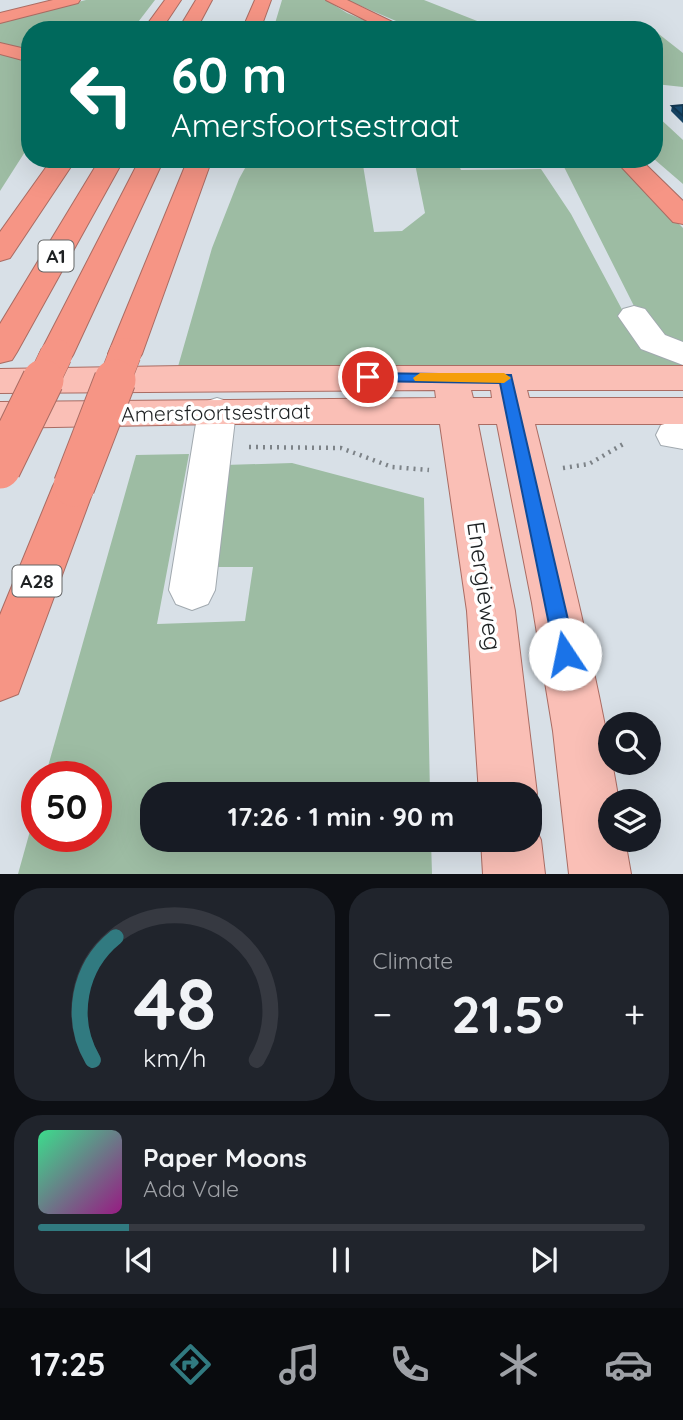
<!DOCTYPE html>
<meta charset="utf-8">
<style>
body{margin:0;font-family:Quicksand,sans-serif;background:#20242c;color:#f1f3f6;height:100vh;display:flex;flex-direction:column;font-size:26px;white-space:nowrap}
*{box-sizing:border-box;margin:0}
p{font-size:23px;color:#9ea1a6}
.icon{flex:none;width:38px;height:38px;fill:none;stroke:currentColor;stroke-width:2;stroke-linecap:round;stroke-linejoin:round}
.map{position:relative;height:874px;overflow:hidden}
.side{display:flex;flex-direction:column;gap:14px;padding:14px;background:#0d0f14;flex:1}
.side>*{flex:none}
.guide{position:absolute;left:21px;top:21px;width:642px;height:147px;border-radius:28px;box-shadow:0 7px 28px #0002;background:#00695c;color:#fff;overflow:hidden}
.controls{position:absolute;left:598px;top:712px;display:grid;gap:14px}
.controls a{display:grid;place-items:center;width:63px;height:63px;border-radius:50%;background:#171b24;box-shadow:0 7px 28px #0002;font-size:35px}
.speed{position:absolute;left:21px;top:761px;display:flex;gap:14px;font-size:35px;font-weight:700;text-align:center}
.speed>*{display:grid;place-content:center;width:91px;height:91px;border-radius:50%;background:#171b24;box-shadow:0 7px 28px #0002;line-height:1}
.speed .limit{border:10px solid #d22;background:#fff;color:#111}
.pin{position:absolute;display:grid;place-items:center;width:60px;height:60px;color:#fff;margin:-30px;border:4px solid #fff;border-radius:50%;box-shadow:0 2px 7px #0007}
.me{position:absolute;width:77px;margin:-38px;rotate:349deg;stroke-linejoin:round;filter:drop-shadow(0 0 5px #0008)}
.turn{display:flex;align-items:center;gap:24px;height:147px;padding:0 35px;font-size:32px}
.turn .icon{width:91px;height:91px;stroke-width:2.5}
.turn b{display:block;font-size:49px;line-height:60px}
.big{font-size:52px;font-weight:700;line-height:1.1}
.side .tile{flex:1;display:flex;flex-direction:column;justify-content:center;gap:10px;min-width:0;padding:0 24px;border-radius:28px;background:#20242c}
.side .dial{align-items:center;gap:0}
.dial svg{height:182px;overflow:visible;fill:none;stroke:#363941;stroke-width:7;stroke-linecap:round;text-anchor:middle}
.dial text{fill:#f1f3f6;stroke:none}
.song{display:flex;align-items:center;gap:21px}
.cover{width:84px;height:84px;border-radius:10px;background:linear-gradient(135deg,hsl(150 70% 55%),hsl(310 70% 35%))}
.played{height:7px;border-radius:4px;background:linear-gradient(90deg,#317a80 15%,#363941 15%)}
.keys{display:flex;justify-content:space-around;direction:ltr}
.heat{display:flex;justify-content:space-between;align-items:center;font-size:38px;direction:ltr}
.side .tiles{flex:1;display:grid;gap:14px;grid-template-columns:1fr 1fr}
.tile:last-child{grid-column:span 2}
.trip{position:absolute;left:140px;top:782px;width:402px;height:70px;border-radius:28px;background:#171b24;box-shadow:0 7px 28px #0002;font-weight:700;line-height:70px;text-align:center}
.tab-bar{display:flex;height:112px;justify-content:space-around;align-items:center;background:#090b0e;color:#9ea1a6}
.tab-bar .icon{width:49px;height:49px}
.tab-bar .current{color:#317a80}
.tab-bar b{font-size:32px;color:#f1f3f6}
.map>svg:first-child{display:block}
.green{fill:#9dbca3}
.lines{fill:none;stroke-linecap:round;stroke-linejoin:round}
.minor-casing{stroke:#a1a9af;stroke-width:2}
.major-casing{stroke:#aa6c63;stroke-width:2}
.highway-casing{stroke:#aa6c63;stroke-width:2}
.path{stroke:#7d8388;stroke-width:4.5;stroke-dasharray:2 5;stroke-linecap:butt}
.minor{fill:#fff;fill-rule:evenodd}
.major{fill:#fabfb6;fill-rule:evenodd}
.highway{fill:#f69585;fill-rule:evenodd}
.highway-bridge-far1-casing{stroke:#aa6c63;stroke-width:33;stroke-linecap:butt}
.highway-bridge-casing{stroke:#aa6c63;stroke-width:43;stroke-linecap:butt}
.highway-bridge-far1{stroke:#f69585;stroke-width:32}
.highway-bridge{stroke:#f69585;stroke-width:41}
.wall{fill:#164362}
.building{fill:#1a4e72;stroke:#123750;stroke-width:2}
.route{fill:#1a73e8;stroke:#114b97;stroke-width:2}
.slow{fill:#f59e0b}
.labels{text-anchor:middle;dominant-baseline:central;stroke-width:7;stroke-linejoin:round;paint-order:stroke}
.shield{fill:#fff;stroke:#626465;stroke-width:2}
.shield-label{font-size:19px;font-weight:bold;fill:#1e2123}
.street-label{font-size:21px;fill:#1e2123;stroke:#fff}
.near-street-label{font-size:24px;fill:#1e2123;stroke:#fff}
</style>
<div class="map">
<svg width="683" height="874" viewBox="0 0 683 874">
<rect width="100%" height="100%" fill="#d8e0e7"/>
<path class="green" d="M86,0H155L132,30H30V49L0,44V21Z
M282,0H326L347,13L388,30H273Z
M347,0H424L500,30H417Z
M655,31L683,53V87L655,84Z
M0,54L27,60L30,64V144L0,191Z
M655,114L683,140V184L654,159Z
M250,159H362L374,232L402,231L425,213L414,159H456L461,170L541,169L571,214L634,332L683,361V373L177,370L212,248L239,179Z
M560,159H615L683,228V347L663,337L635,308Z
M189,454L157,624L245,621L253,567H208L225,465L292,463L424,498L430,794H152V840H431L432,874H18L37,806V836H96V777H45L136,455Z"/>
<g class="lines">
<g class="minor-casing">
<path id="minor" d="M634,306L645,309L665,335L683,342V365L641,349L618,316L623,309Z
M217,398L230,402L236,411L215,590L208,604L192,610L176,604L169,590L198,411L204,402Z
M675,421H683V449L661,445L656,435L661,425Z"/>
</g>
<g class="major-casing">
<path id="major" d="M182,366H683V390H527L529,398H683V424H535C566,549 598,676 619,802H611V840H625L631,874H569L553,731L532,603L497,424H478L515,611L537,794L530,809V794H479L467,611L440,424H217L0,428V402L436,398L435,390L0,393V369ZM471,390H491L492,398H473Z
M530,818L541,840L545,874H483L481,840H530Z"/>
</g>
<g class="highway-casing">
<path id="highway" d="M53,0H80L78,3L0,23V13Z
M165,0H181L161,30H143Z
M196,0H212L196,30H178Z
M255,0H271L260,30H242Z
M326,0H347L409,30H385Z
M0,43L30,50V62L0,54Z
M52,159H76L10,258L0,261V232Z
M100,159H124L17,352L12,360L0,363V324Z
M140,159H164L73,355L68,363L56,366L44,363L39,355Z
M188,159H212L142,354L137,362L125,365L113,362L108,354Z
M614,159H640L683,201V224L673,222Z
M74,470L89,475L95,486L18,694L0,701V615L53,486L59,475Z"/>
</g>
<path class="path" d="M249,447L341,448L392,467L429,470
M563,468L589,464L625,443"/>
<use href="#minor" class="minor"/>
<use href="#major" class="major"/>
<use href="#highway" class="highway"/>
<g class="highway-bridge-far1-casing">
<path id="highway-bridge-far1" d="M43,382L56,355
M114,382L125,354"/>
</g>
<g class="highway-bridge-casing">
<path id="highway-bridge" d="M0,468L43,380
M74,486L115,380"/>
</g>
<use href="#highway-bridge-far1" class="highway-bridge-far1"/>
<use href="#highway-bridge" class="highway-bridge"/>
</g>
<path class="wall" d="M683,105V123L671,111L672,106Z
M476,159H526L525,164L478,165Z"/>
<path class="building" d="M683,105V116L672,106Z"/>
<path class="route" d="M368,373L511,375L576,654L573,661L565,664L558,661L555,654L500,383L363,381L361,377L363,374Z"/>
<path class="slow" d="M420,373H504L511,378L504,383L415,381L413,378Z"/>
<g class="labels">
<g class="shield">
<rect x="38.5" y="240.5" width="35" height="31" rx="5"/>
<rect x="12.5" y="565.5" width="49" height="31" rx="5"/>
</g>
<g class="shield-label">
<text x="56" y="256">A1</text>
<text x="37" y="581">A28</text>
</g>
<g class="street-label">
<text transform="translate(216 412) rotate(-1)">Amersfoortsestraat</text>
</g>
<g class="near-street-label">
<text transform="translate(485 586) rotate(82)">Energieweg</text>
</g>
</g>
</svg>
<div class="controls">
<a><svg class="icon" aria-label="search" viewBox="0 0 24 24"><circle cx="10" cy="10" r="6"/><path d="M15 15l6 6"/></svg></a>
<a><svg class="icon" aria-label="layers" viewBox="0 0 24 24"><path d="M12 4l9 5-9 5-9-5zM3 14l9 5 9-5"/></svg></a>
</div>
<div class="speed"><div class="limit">50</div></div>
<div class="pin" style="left:368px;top:377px;background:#d93025"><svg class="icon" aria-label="arrive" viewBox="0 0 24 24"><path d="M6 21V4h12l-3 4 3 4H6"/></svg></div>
<svg class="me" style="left:565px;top:654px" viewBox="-20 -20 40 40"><circle r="19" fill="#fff"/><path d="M0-13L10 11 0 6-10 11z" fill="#1a73e8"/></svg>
<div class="trip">17:26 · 1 min · 90 m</div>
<div class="guide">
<div class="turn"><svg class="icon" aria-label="left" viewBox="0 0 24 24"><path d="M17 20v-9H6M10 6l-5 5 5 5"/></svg><div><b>60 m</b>Amersfoortsestraat</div></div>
</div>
</div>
<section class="side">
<div class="tiles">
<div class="tile dial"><svg viewBox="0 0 100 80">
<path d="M14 69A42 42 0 1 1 86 69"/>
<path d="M14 69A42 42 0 0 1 24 15" stroke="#317a80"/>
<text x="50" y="56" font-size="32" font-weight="700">48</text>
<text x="50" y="72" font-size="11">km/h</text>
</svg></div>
<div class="tile"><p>Climate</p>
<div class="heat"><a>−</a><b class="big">21.5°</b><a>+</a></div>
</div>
<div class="tile">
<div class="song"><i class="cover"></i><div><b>Paper Moons</b><p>Ada Vale</p></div></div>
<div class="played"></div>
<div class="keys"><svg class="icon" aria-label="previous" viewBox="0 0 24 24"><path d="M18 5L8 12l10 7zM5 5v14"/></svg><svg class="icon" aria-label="pause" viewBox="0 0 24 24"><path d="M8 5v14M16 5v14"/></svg><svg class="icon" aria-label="next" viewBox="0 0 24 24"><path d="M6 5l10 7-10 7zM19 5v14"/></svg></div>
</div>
</div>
</section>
<nav class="tab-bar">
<b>17:25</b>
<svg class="icon current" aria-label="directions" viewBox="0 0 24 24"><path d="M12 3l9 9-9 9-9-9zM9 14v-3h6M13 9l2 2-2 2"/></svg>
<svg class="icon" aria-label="music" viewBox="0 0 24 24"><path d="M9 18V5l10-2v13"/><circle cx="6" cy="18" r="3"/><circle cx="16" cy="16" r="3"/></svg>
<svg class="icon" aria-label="phone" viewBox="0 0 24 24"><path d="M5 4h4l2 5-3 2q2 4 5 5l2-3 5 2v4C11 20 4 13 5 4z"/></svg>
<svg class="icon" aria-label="climate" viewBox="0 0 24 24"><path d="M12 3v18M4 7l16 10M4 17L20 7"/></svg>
<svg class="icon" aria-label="car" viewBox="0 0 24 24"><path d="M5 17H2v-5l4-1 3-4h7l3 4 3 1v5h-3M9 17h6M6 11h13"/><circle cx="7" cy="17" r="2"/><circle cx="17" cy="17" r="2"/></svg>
</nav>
